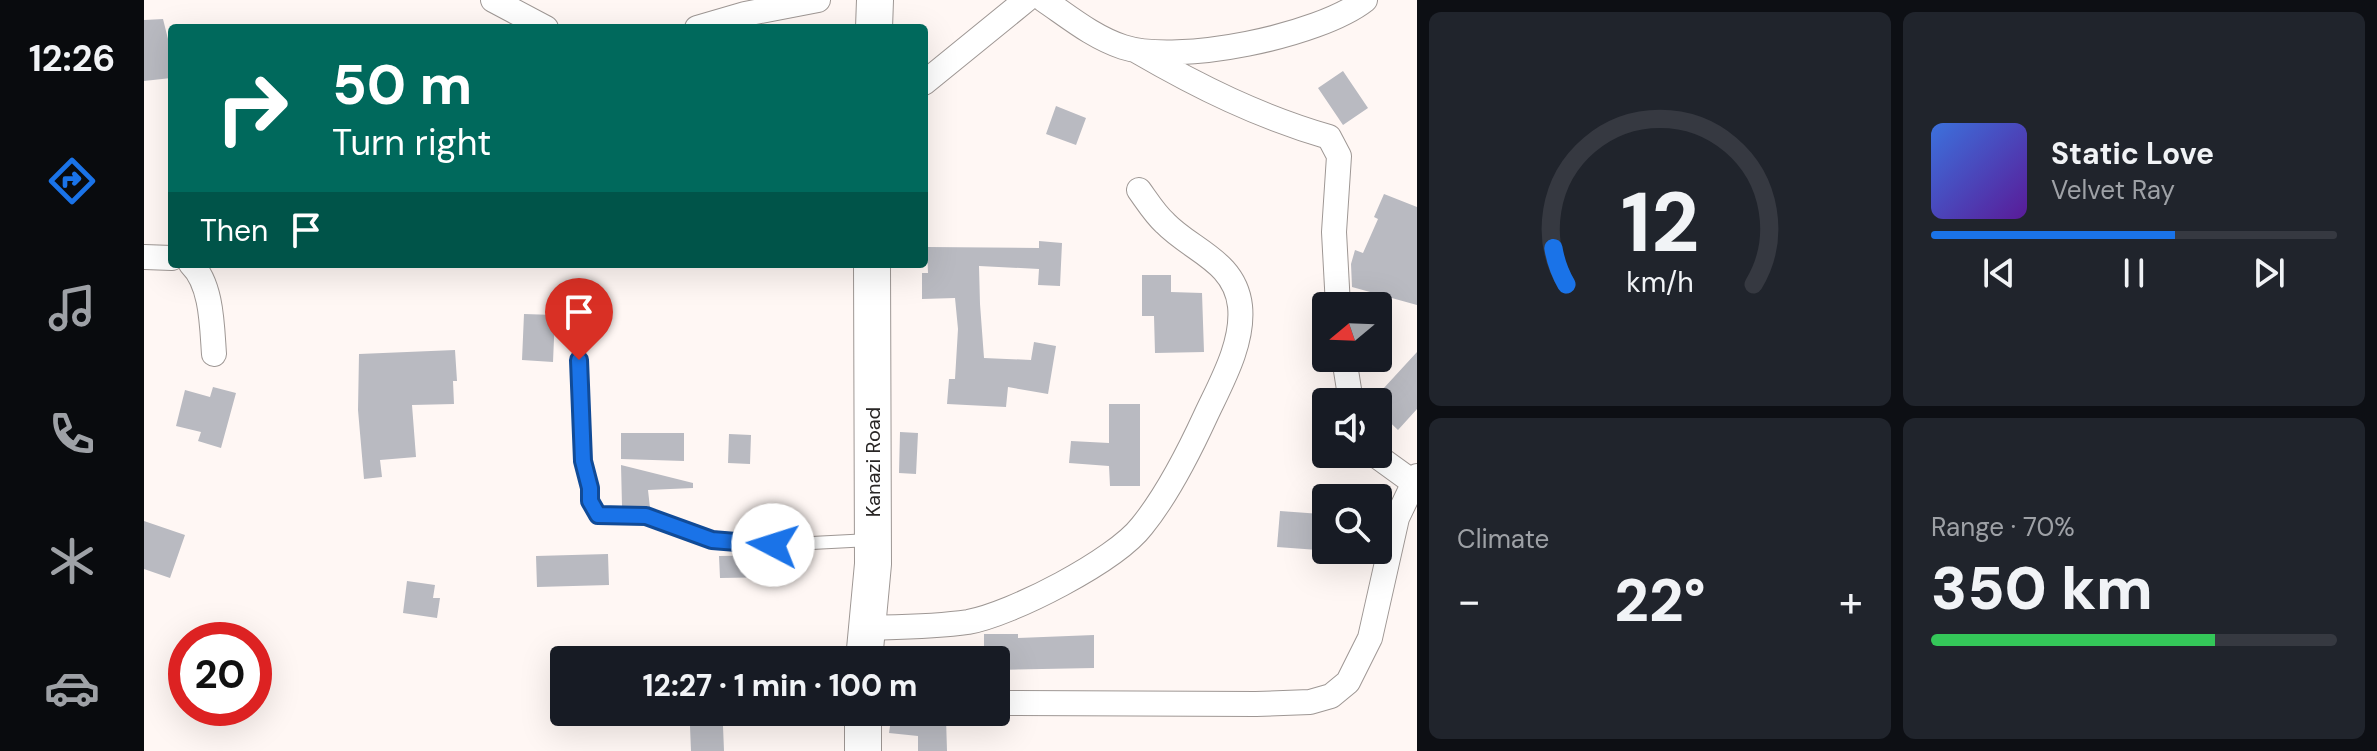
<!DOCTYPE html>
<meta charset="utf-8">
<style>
body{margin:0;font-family:"DM Sans",sans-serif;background:#20242c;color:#f1f3f6;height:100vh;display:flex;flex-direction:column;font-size:30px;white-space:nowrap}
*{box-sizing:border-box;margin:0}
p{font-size:26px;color:#9ea1a6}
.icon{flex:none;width:44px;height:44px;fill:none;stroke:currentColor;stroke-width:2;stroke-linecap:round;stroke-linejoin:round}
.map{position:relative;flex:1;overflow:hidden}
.panel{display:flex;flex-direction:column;gap:12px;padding:12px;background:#0d0f14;width:960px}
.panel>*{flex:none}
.guide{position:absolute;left:24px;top:24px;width:760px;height:244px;border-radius:8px;box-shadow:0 8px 32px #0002;background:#00695c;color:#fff;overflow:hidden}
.needle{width:52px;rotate:251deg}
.tools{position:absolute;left:1168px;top:292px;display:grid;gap:16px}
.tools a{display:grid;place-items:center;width:80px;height:80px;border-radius:8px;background:#171b24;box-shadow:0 8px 32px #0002;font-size:40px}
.speed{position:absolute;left:24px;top:622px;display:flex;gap:16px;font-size:40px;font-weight:700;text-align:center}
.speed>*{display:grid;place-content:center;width:104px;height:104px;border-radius:50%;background:#171b24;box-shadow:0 8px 32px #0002;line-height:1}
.speed .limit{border:12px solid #d22;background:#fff;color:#111}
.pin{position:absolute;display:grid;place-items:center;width:68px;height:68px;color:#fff;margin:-82px -34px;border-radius:50% 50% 50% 0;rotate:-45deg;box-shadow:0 0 8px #0007}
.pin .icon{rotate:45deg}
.me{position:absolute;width:88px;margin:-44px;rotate:275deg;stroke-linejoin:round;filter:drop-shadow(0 0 6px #0008)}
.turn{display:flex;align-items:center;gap:28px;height:168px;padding:0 32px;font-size:36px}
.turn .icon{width:104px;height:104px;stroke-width:2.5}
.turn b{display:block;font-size:56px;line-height:68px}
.then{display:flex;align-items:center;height:76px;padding:0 32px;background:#0003;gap:16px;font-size:30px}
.big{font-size:60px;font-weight:800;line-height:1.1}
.panel .tile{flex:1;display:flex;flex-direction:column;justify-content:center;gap:12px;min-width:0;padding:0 28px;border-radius:12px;background:#20242c}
.panel .dial{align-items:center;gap:0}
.dial svg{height:208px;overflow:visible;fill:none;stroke:#363941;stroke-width:7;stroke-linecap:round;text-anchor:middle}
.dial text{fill:#f1f3f6;stroke:none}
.song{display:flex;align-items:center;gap:24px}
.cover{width:96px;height:96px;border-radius:12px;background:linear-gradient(135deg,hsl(220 70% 55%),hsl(270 70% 35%))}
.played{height:8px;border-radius:4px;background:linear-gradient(90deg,#1a73e8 60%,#363941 60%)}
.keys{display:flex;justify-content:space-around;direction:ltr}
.heat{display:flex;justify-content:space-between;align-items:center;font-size:44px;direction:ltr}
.charge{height:12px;border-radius:6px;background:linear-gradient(90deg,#34c759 70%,#363941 0)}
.panel .tiles{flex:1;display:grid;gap:12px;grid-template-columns:repeat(2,1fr)}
.trip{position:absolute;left:406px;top:646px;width:460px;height:80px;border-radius:8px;background:#171b24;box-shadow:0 8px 32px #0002;font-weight:800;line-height:80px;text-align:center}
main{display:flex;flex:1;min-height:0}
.tabs{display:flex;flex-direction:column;width:144px;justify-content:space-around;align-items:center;background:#090b0e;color:#9ea1a6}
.tabs .icon{width:56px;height:56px}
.tabs .active{color:#1a73e8}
.tabs b{font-size:36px;color:#f1f3f6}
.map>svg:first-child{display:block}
.building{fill:#b9bac1}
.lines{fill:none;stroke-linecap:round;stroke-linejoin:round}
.lane-casing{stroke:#9e9794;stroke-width:14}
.street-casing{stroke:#9e9794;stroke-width:26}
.secondary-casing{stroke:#9e9794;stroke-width:38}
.lane{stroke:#fff;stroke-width:12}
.street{stroke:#fff;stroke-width:24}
.secondary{stroke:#fff;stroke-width:36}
.route-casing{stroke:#114b97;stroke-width:20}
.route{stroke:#1a73e8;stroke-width:14}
.labels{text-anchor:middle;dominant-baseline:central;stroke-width:6;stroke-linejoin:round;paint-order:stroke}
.street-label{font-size:20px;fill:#292625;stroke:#fff}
</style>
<main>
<nav class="tabs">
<b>12:26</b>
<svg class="icon active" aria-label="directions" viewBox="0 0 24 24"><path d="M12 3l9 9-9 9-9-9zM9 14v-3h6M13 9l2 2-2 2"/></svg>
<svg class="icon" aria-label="music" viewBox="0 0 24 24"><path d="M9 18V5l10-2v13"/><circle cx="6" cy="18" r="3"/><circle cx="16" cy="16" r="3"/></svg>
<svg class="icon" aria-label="phone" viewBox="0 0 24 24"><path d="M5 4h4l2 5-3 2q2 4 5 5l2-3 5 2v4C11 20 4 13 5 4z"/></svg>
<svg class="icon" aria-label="climate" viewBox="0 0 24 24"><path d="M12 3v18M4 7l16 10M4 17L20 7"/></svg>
<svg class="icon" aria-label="car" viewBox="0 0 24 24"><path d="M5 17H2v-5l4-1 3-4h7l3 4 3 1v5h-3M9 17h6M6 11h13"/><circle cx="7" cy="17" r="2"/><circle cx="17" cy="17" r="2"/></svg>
</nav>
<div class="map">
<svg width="1273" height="751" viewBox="0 0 1273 751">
<rect width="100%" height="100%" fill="#fff7f4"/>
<path class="building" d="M19,19L27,51L24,52L27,78L0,81V20Z
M1199,71L1224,108L1199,125L1174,88Z
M912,106L942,118L932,145L902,134Z
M1240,194L1273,207V305L1208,287L1207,264L1211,250L1219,253L1234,219L1230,217Z
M895,241L918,243L916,286L894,285L895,269L835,266L836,304L840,358L887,360L890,342L912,346L904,394L864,387L862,407L803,404L805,379H811L814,329L811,298L778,299V273H784L783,247L895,248Z
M998,275H1027V292L1058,293L1060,352L1011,353L1010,316H998Z
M380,314L411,315L409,362L378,360Z
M311,350L313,381H309L310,404L268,405L272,457L236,460L238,477L220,479L214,410L215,354Z
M1273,352V409L1254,430L1234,411V402H1227Z
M69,387L92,393L77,448L54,441L57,432L32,426L41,390L66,397Z
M965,404H996V486H966L965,466L925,463L927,441L965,443Z
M756,432L774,433L772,474L755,473Z
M477,433H540V461L477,459Z
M585,434L607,435L606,464L584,463Z
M477,465L549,483V488L504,490L506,508L478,506Z
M1136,511L1177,514L1174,550L1133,547Z
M0,521L41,535L26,578L0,569Z
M464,554L465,585L393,587L392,556Z
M630,555L631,577L576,578L575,556Z
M263,581L291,585L289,598H296L293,618L259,613Z
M840,634H874V638L950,635V668L852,670V660H840Z
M748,712H780L779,718H802L803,751H774V736L745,733Z
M546,726H579L580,751H547Z"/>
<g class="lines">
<g class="lane-casing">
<path id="lane" d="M435,360L439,461L446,488V501L454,515L502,516L568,540L629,545L726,540"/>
</g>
<g class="street-casing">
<path id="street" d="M349,0L402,28
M900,0C925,17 949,37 979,47C1034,65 1175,36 1221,0
M553,28L601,14L674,0
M993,51C1055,87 1116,117 1185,137L1195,156L1190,232L1194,306
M780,83L882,0
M0,257L28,258
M47,264C68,284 68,327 70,354
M1200,358L1207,402
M1230,454L1270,483
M721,628C756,627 790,627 824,622C868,614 971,561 998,526C1024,494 1045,452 1062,415C1077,383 1100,343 1096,306C1091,261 1048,251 1021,223C1011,214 1003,201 995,190
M852,703L1112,704L1166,702L1187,696L1204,682L1226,638L1253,518L1273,476"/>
</g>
<g class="secondary-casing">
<path id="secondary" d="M730,28L731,0
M720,660L729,564L728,264
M719,712V751"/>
</g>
<use href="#lane" class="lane"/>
<use href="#street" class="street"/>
<use href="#secondary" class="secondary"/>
</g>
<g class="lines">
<g class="route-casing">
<path id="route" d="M435,360L439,461L446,488V501L454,515L502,516L568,540L629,545"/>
</g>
<use href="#route" class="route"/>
</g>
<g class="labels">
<g class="street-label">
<text transform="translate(729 462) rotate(-90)">Kanazi Road</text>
</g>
</g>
</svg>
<div class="tools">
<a><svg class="needle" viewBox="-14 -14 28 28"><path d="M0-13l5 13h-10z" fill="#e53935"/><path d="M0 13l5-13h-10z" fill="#9ea1a6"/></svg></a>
<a><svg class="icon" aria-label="sound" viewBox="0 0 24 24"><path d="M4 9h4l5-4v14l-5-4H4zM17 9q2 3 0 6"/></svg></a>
<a><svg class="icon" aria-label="search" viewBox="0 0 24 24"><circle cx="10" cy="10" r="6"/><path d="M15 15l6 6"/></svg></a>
</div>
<div class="speed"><div class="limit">20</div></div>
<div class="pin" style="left:435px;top:360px;background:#d93025"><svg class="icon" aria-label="arrive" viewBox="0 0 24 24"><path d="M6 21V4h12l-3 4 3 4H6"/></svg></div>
<svg class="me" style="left:629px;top:545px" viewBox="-20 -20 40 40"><circle r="19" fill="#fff"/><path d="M0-13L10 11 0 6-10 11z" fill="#1a73e8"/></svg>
<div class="trip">12:27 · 1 min · 100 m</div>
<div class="guide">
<div class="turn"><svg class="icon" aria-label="right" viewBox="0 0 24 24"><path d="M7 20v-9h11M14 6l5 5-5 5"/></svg><div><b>50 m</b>Turn right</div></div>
<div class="then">Then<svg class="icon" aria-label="arrive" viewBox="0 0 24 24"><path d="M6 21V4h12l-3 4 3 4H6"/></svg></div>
</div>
</div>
<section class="panel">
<div class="tiles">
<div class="tile dial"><svg viewBox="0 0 100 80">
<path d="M14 69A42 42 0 1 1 86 69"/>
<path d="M14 69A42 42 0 0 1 9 55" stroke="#1a73e8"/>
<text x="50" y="56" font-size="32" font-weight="700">12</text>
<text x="50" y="72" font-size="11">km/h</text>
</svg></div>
<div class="tile">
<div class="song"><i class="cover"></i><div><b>Static Love</b><p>Velvet Ray</p></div></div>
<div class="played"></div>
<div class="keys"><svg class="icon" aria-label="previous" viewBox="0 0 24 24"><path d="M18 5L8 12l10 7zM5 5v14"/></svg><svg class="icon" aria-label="pause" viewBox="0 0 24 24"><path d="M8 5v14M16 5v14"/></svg><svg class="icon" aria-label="next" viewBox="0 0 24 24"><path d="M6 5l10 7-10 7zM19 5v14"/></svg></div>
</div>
<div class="tile"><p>Climate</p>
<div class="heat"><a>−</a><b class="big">22°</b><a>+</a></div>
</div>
<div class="tile"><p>Range · 70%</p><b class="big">350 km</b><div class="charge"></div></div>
</div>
</section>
</main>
